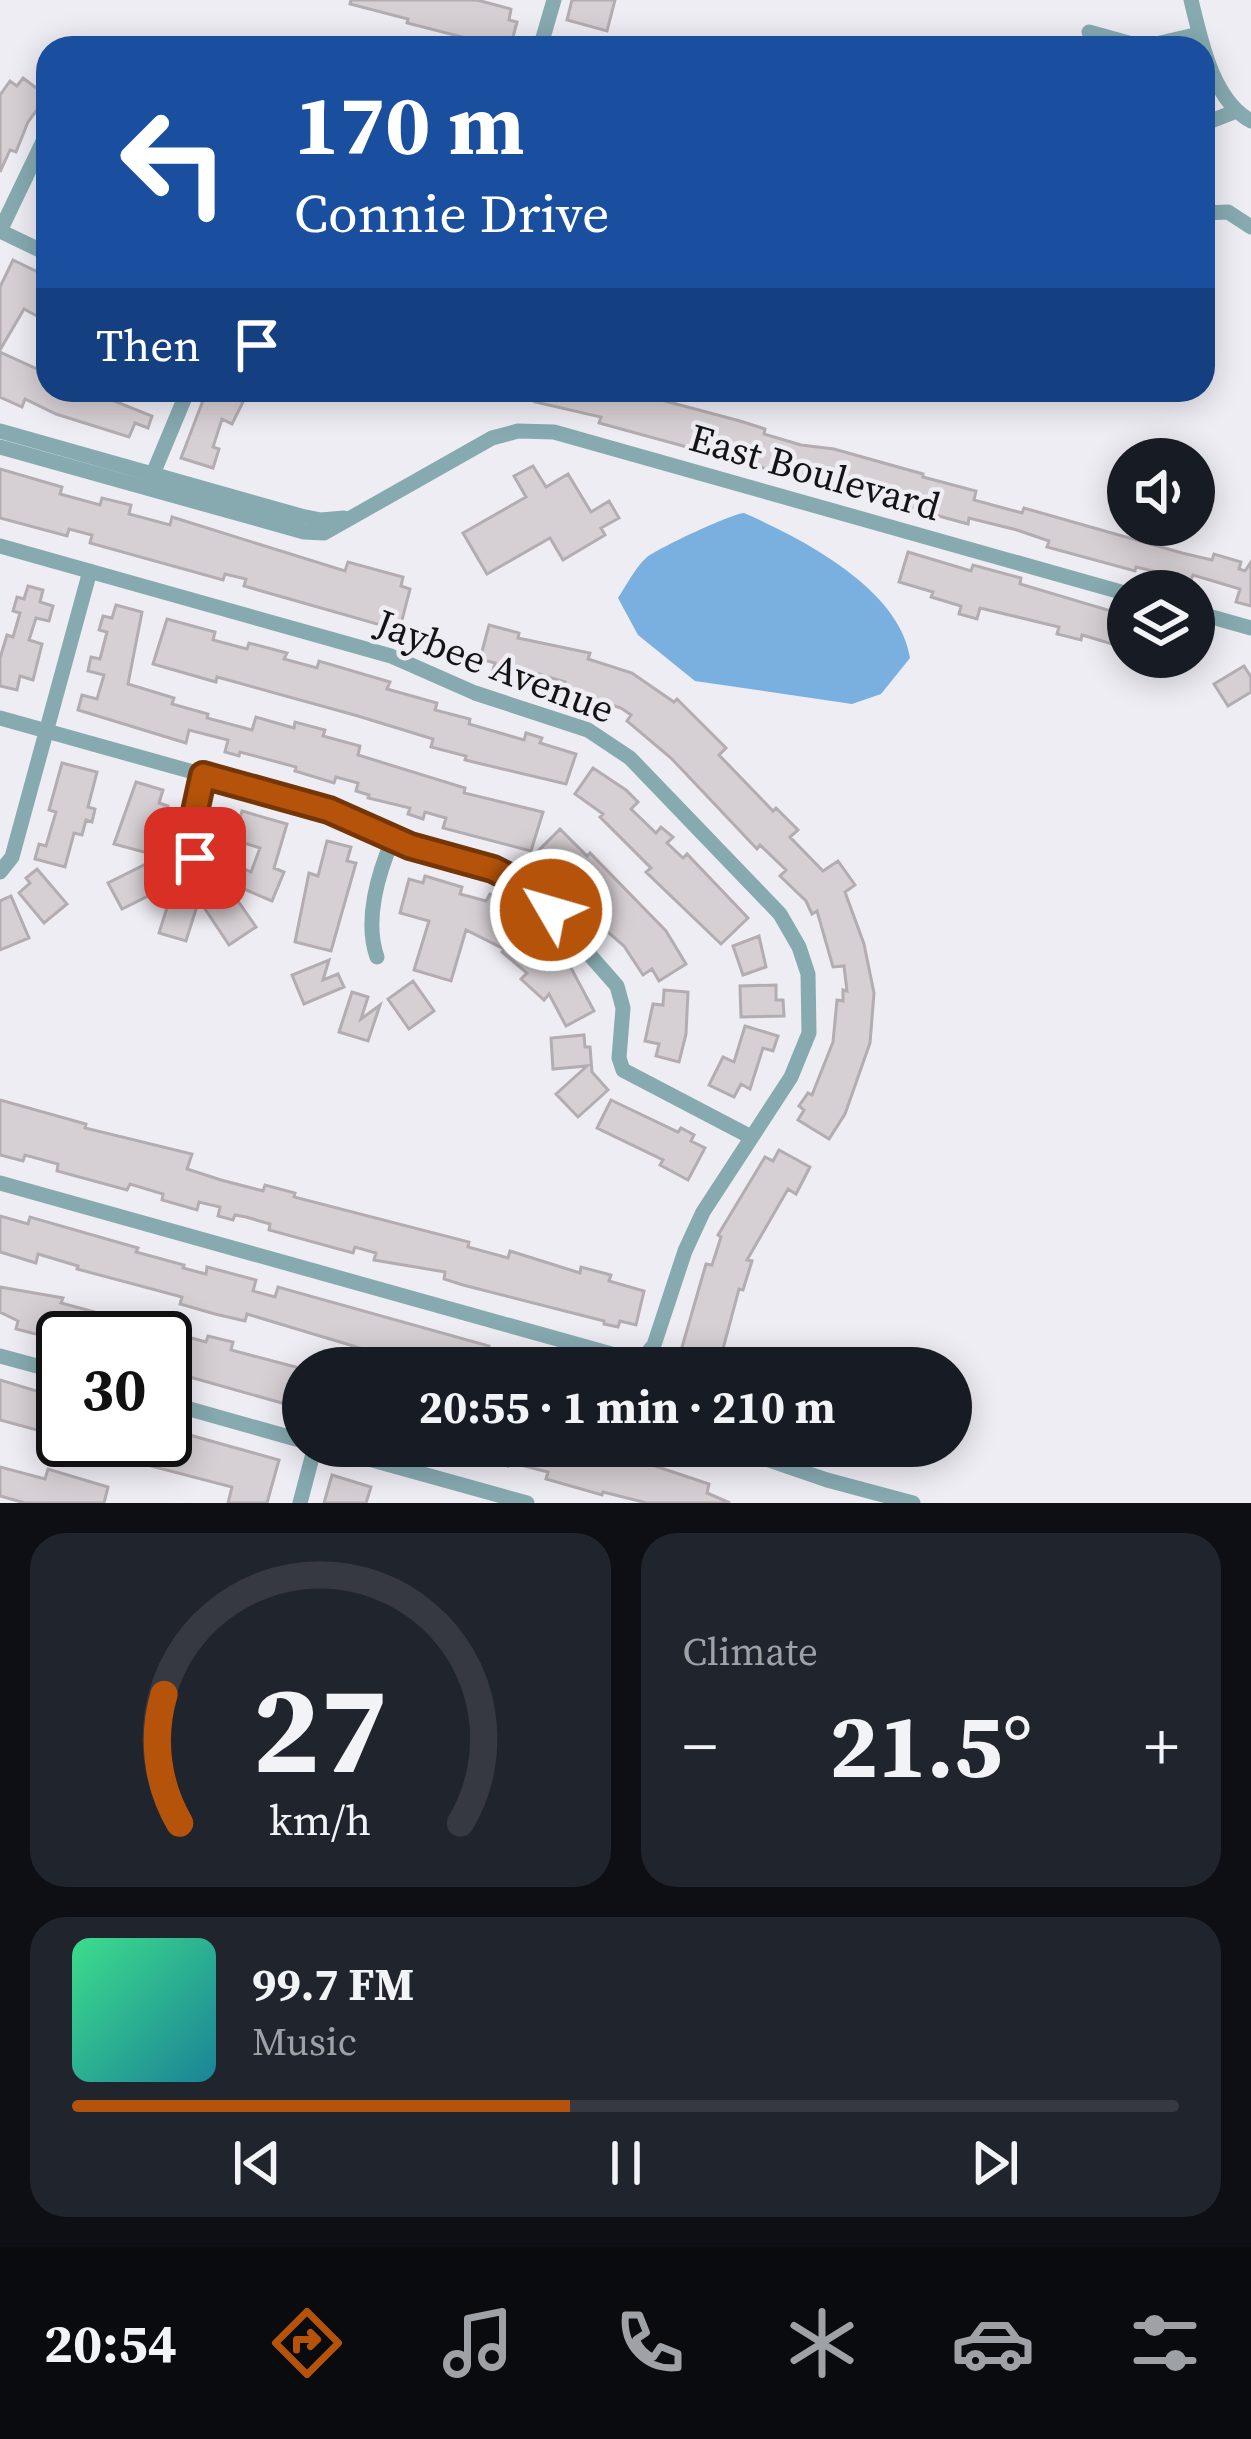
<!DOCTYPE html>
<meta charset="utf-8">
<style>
body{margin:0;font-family:"Source Serif 4",serif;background:#20242c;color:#f1f3f6;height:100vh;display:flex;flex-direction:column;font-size:45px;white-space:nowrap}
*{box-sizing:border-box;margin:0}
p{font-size:39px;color:#9ea1a6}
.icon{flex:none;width:66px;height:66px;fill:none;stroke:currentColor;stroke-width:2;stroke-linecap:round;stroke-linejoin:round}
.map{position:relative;height:1503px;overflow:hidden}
.sheet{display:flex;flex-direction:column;gap:30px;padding:30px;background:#0d0f14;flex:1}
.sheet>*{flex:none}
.guide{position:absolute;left:36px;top:36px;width:1179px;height:366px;border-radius:36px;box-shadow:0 6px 30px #0003;background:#1a4fa0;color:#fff;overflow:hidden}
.controls{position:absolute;left:1107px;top:438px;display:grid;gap:24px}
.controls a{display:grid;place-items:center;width:108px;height:108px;border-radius:50%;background:#171b24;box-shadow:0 6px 30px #0003;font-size:60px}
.speed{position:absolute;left:36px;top:1311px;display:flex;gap:24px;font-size:60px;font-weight:700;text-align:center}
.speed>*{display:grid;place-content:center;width:156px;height:156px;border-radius:50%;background:#171b24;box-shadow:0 6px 30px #0003;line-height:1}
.speed .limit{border:6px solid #111;border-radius:18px;background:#fff;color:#111}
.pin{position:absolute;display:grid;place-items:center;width:102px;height:102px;color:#fff;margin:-51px;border-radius:24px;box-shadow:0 6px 18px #0006}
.me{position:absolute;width:132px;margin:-66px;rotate:308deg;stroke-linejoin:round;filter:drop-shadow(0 0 9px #0008)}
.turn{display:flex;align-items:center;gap:42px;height:252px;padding:0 60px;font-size:54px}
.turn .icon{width:156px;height:156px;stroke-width:2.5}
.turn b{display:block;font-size:84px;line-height:102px}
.then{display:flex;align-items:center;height:114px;padding:0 60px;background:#0003;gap:24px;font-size:45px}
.big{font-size:90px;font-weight:700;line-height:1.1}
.sheet .widget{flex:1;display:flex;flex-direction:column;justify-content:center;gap:18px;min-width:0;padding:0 42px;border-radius:36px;background:#20242c}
.sheet .dial{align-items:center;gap:0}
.dial svg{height:312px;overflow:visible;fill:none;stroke:#363941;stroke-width:7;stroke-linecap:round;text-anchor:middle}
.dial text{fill:#f1f3f6;stroke:none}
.song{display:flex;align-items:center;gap:36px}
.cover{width:144px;height:144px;border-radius:18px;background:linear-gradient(135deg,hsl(150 70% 55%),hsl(190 70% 35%))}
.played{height:12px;border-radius:6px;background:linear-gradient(90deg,#b45309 45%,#363941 45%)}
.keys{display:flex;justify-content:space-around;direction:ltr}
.heat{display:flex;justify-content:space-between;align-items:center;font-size:66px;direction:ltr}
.sheet .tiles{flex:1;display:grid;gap:30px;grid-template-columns:1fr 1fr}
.widget:last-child{grid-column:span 2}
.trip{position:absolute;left:282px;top:1347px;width:690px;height:120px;border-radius:60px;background:#171b24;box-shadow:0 6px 30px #0003;font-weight:700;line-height:120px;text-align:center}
.tabs{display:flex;height:192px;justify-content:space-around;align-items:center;background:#090b0e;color:#9ea1a6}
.tabs .icon{width:84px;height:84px}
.tabs .active{color:#b45309}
.tabs b{font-size:54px;color:#f1f3f6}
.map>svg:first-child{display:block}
.water{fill:#79b0df}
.building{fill:#d6cfd3;stroke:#b3acb0;stroke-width:3}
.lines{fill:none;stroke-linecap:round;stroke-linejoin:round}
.street{stroke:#86aab0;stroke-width:15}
.route-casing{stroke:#753606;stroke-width:30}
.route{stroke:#b45309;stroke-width:21}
.labels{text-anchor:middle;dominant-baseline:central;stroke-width:9;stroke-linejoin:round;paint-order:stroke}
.street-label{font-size:39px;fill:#141315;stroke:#efedf4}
</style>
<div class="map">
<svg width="1251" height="1503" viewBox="0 0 1251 1503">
<rect width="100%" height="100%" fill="#efedf4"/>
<path class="water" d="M744,513C803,539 900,589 910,658L881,694L852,704L695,681L638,635L618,598C626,586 635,568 646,558C658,548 731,514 744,513Z"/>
<path class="building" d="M351,0H477L511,9L509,20L517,22L510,48H476L478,41L407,23L408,19L350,4Z
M572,0H615L607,31L567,20Z
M23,78L47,96L28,122L16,152L10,150L0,172V95L10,81L17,86Z
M13,260L48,277V322L24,309L0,350V287Z
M0,352L48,374V390H87L152,416L148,428L135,423L129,437L56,414L25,399L22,407L0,397Z
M207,390H229L245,398L232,424L222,419L213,447L219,449L213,468L181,458Z
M538,390H624L740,421L765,429L764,434L801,445L834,449L923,474V477L976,491L974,500L1022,513L1024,508L1182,553L1212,560L1214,554L1241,562L1239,569L1245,571L1251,562V606L1236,602L1240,589L1193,575L1191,580L1136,567L1135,571L1047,547L1049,541L1017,530L969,518L968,524L599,423L601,417L535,402Z
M533,466L546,487L568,474L591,512L609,501L619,518L601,528L605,535L563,560L550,538L487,574L463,533L526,497L514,476Z
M0,469L62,487L60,494L100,505L102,498L131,505L129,514L170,525L172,517L345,571L348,562L403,577L401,586L410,589L401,624L386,620L384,626L244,586L246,579L225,574L223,580L90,543L92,535L69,529L67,536L0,518Z
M908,552L971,571L973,565L1021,578L1020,584L1128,616V641L1114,638L1112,644L1082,635L1081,640L1057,634L1059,627L980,608L977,619L959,614L961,606L931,597L933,592L899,582Z
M28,586L43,590L40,602L53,606L49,621L36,618L29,640L42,644L33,680L20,676L17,690L0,686V658L7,635L13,637L20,613L13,611L17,597L24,599Z
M116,605L142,612L128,684L174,698L172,704L208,714L207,718L252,730L256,717L294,728L295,722L325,730L323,736L360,746L358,755L465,788L464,793L543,812L531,851L443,828L446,818L425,812L423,819L408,814L410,808L368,798L369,795L356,791L358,783L336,777L334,783L295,771L296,767L240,752L239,756L225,752L228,740L189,730L186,743L78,710L82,695L97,699L104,675L88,671L91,657L100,659L107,632L99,630L103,616L112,618Z
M167,619L215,632L213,640L247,649L249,643L287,653L284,659L317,668L319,661L390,682L387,689L437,703L435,710L470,719L469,724L524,740L526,733L542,738L540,743L576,754L566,784L465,760L466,756L431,747L433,739L358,716L217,677L216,682L153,664Z
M489,625L519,633L518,638L590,653L588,659L632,673L674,702L677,699L726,748L719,755L773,811L776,808L798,830L790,837L823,871L838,861L855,885L845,892L864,944L874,993L870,1043L845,1114L829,1139L798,1120L804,1110L799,1106L808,1093L812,1095L833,1042L837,1000L843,1001V990L847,991L844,966L833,967L817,911L812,914L806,901L780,876L786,870L760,845L757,849L671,758L627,721L631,715L621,708L563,689L565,682L532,672L530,680L493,670L495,663L480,659Z
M1244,666L1251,677V692L1228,706L1214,684Z
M62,763L97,772L88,807L95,809L92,822L86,820L82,835L74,833L65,867L35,859L39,844L46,846L56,812L49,810Z
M593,768L626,790L638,802L631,809L656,833L661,827L673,837L667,843L683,858L687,854L748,918L721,944L646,872L651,868L600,817L603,814L575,794Z
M136,782L163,790L159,803L168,806L155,855L114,844Z
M242,811L287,824L274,868L284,872L272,901L232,884L240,867L251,872L260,848L234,840Z
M560,829L587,856L590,853L666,931L686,964L659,981L652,969L643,975L624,946L594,920L600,914L591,903L576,888L570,894L543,867L553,858L536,853Z
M327,841L351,847L347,861L356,863L331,951L295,942L309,873L318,876Z
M148,863L162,889L122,909L108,883Z
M37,869L67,904L44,923L19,893L30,883L26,878Z
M425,876L462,887L460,894L486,901L490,894L505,902L502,909L514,915L512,919L571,968L594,1011L566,1026L549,994L544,1000L521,979L527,973L502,952L504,949L466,930L451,981L414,970L429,921L400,913L409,879L423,883Z
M231,891L256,927L229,945L205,909Z
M11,896L29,938L0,950V901Z
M170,898L197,906L186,941L159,933Z
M759,936L766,967L743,975L733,946Z
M329,960L323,980L338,974L344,987L304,1004L292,975Z
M413,981L434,1011L409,1029L388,999Z
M776,985V1000H783L784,1016L741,1017L740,986Z
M664,990L688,992L686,1034L679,1062L656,1056L659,1044L645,1041L653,1004L663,1005Z
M352,992L368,997L361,1019L380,1005L368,1041L339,1032Z
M745,1026L778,1036L773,1051L763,1048L750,1089L741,1084L734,1097L709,1085L723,1057L734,1062Z
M584,1035L585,1047H590L592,1072L608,1090L578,1117L556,1094L587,1066L553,1069L551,1038Z
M0,1100L86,1124L85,1128L192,1154L187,1169L221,1180L263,1191L265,1185L295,1193L294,1197L469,1242L468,1247L508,1258L510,1251L580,1273L581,1267L611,1275L609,1281L644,1291L636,1325L620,1321L618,1327L604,1324V1321L463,1285L444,1279L445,1272L374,1260L376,1253L355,1247L353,1253L269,1230L270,1224L246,1217L235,1215L233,1220L218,1216L220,1207L199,1202L197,1210L162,1200L163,1194L130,1184L127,1190L57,1171L58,1164L25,1155L23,1161L0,1155Z
M611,1100L678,1132L681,1128L694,1135L691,1141L705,1148L688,1180L660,1165L663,1160L597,1128Z
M779,1150L810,1167L796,1194L788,1189L747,1260L752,1261L743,1290L739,1289L720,1360L715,1368H676L706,1264L712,1265L721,1237L718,1235L765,1157L773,1161Z
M0,1216L28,1224L30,1217L138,1248L136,1252L184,1265L183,1268L206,1274L207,1267L256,1280L253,1291L275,1297L278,1287L489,1346L487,1355L520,1365L524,1355L556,1368H426L247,1314L245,1321L215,1314L180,1304L182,1297L77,1269L78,1266L38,1254L36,1263L0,1252Z
M0,1287L63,1298L61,1303L136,1323L135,1327L161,1338L63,1341L16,1329L18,1321L0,1312Z
M173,1333L206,1342L208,1336L233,1342L231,1350L303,1369V1409L165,1370V1336L172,1338Z
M0,1380L63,1399V1437L0,1420Z
M168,1429L279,1460L267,1503H228L232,1487L124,1459L125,1455L85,1443V1440H165Z
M452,1446H572L646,1463L709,1484L707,1493L730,1503H647L603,1492L602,1495L546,1479L548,1472L509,1462L508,1466Z
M0,1467L45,1479L48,1469L108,1487L104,1503H25L0,1496Z
M332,1475L371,1487L366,1503H324Z"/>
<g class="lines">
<path class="street" d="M1191,0C1201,40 1212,100 1251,121
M1089,32L1143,47L1199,34
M540,48L554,0
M1203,124L1234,112
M1203,213L1228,212L1251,227
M0,231L48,131
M0,231L48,254
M0,431L301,516L321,520L344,518
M0,447L304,532L324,533L492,438L518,431L554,432L1128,594
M150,481L188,390
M0,546L391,656L475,693L588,730L630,758L780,914L799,947L808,974L809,1033L791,1077L703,1212L685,1251L654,1345L645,1356
M1194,612L1251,628
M0,718L329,810L410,846L475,863L511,878L551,911L617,986L623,1008L619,1058L623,1070L751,1137
M196,862L191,830L204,775
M0,872L12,857L90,571
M377,957C364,921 378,873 393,839
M0,1183L622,1357L645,1356L651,1368
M0,1356L63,1373
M165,1402L303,1441
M322,1446L527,1503
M728,1446L827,1480L913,1503
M300,1503L315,1446"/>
</g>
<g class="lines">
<g class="route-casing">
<path id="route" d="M195,858L191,830L203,775L329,810L410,846L493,869L511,878L551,910"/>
</g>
<use href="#route" class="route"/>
</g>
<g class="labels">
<g class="street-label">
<text transform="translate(815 472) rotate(16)">East Boulevard</text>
<text transform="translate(495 666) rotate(21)">Jaybee Avenue</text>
</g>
</g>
</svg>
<div class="controls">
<a><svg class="icon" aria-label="sound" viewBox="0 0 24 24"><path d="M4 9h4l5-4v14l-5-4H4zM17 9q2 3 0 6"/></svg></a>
<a><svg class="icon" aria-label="layers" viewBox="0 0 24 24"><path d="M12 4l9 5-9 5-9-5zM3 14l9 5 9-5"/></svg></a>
</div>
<div class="speed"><div class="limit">30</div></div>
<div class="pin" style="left:195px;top:858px;background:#d93025"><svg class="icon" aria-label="arrive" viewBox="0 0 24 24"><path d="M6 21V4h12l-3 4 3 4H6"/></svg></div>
<svg class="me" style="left:551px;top:910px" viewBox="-20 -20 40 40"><circle r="17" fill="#b45309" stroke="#fff" stroke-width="3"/><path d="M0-11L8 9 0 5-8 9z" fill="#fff"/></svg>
<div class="trip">20:55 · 1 min · 210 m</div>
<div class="guide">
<div class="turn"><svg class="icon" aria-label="left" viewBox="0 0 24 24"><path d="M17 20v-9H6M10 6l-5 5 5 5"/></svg><div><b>170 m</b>Connie Drive</div></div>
<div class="then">Then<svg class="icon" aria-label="arrive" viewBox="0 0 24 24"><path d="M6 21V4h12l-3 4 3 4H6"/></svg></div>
</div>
</div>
<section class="sheet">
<div class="tiles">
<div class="widget dial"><svg viewBox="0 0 100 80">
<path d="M14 69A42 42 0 1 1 86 69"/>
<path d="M14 69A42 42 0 0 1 10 36" stroke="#b45309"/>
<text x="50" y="56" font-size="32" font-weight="700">27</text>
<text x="50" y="72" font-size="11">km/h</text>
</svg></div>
<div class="widget"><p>Climate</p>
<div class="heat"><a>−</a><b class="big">21.5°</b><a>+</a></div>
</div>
<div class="widget">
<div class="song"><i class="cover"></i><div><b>99.7 FM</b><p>Music</p></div></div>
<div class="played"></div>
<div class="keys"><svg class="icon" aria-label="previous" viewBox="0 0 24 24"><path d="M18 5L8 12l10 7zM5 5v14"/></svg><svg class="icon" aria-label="pause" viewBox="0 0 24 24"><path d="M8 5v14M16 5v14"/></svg><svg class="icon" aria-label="next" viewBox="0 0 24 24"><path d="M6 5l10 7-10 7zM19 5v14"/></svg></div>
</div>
</div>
</section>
<nav class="tabs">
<b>20:54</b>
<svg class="icon active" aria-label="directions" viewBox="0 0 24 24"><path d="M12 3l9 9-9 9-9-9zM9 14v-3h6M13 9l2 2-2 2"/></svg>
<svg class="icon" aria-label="music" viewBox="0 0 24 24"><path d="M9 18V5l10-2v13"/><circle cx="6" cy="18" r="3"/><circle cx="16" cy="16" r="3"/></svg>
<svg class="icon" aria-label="phone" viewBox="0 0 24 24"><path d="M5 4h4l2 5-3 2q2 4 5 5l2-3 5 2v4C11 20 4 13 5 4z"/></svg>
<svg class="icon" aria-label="climate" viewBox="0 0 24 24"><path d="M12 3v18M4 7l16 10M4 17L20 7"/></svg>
<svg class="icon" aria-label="car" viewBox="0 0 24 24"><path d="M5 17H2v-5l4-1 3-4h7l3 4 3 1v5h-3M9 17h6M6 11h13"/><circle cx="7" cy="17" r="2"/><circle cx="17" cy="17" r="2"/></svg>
<svg class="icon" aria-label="filters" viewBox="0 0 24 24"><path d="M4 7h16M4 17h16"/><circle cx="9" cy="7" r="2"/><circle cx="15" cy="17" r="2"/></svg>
</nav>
